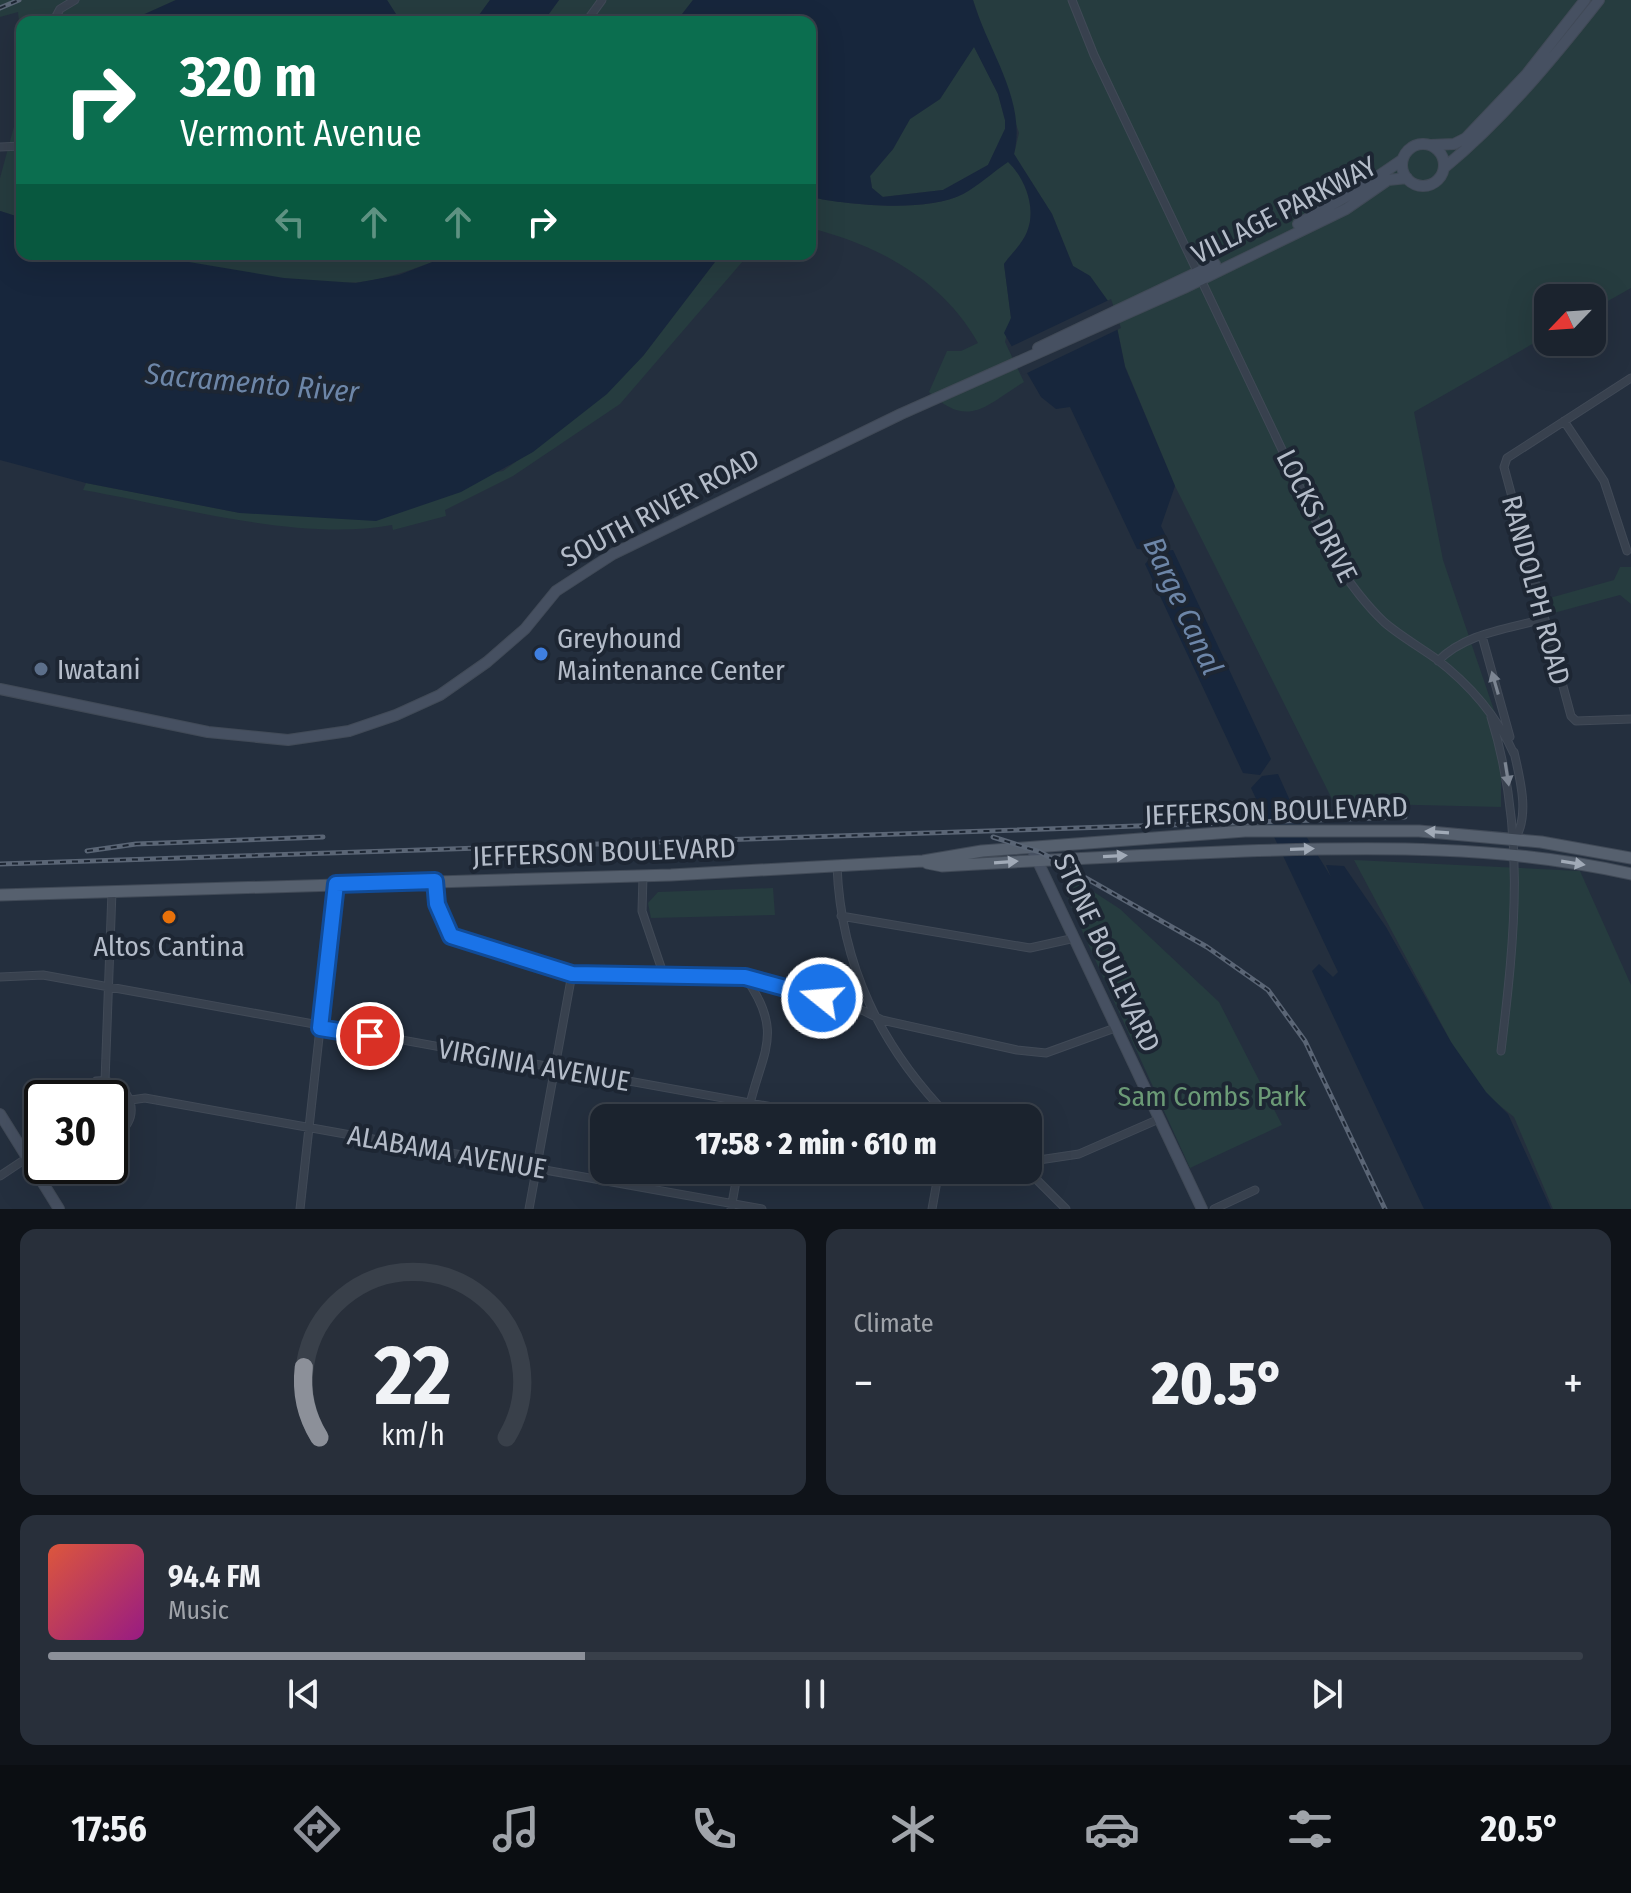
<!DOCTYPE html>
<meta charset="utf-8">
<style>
body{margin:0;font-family:"Fira Sans Condensed",sans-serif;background:#282f3a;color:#f1f3f6;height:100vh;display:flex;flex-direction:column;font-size:30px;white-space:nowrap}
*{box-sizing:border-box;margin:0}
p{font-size:26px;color:#a0a4aa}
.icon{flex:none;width:44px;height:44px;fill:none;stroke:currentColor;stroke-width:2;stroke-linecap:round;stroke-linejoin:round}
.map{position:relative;height:1209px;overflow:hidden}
.drawer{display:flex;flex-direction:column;gap:20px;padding:20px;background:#0f1319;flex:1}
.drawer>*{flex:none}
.top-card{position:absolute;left:16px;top:16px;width:800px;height:244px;border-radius:16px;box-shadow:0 8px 32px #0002,0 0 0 2px #39404a;background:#0b6e4f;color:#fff;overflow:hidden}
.needle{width:52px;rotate:245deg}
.buttons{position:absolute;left:1534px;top:284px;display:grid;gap:16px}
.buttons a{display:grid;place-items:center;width:72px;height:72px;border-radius:16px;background:#1b232e;box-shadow:0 8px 32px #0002,0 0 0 2px #39404a;font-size:40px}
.speed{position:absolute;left:24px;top:1080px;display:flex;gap:16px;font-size:40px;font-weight:700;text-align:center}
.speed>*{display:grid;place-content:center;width:104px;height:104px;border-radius:50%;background:#1b232e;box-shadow:0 8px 32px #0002,0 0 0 2px #39404a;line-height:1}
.speed .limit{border:4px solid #111;border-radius:12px;background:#fff;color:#111}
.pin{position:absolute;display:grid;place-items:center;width:68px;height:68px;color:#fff;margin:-34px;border:4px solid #fff;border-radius:50%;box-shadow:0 2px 8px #0007}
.me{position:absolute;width:88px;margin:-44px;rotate:287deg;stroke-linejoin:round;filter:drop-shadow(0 0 6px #0008)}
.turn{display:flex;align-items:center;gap:28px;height:168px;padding:0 32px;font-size:36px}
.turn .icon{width:104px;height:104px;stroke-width:2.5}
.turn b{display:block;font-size:56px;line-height:68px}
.lanes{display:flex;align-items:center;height:76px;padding:0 32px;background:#0003;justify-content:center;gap:40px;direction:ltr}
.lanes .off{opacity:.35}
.big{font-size:60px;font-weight:800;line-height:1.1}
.drawer .card{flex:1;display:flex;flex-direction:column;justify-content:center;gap:12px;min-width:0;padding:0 28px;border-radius:16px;background:#282f3a}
.drawer .dial{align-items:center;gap:0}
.dial svg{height:208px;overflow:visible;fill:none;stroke:#39404a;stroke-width:7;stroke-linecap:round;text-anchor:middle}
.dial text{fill:#f1f3f6;stroke:none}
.song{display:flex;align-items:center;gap:24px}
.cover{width:96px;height:96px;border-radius:12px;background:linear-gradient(135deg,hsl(10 70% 55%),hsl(310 70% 35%))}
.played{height:8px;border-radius:4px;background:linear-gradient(90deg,#8c9099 35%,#39404a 35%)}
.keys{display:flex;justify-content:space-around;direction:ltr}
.heat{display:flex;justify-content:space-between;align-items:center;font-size:44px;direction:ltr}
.drawer .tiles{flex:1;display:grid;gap:20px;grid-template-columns:1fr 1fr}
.card:last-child{grid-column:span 2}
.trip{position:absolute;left:590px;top:1104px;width:452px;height:80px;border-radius:16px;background:#1b232e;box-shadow:0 8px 32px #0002,0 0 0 2px #39404a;font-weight:800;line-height:80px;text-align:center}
.tabs{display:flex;height:128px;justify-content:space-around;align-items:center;background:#0b0e12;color:#a0a4aa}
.tabs .icon{width:56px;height:56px}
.tabs .active{color:#8c9099}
.tabs b{font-size:36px;color:#f1f3f6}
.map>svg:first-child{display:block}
.green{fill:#263c3f}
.water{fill:#17263c;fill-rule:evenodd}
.pier{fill:#242f3e}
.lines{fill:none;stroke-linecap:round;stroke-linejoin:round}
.street-casing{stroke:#414a57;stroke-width:9}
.secondary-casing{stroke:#414a57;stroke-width:12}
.primary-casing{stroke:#414a57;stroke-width:13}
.street{stroke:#38414e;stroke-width:7}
.secondary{stroke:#465061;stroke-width:10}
.primary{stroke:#56606e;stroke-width:11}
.rail-casing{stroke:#5a6575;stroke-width:5}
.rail{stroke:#1d2633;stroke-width:2;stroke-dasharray:6;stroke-linecap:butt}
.oneway{fill:#7c8592}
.oneway2{fill:#a1aab7}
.route-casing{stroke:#114b97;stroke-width:20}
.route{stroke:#1a73e8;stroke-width:14}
.shop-dot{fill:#3f7fe0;stroke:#1d2633;stroke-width:3}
.service-dot{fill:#5c6f8a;stroke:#1d2633;stroke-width:3}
.food-dot{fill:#e8710a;stroke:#1d2633;stroke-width:3}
.labels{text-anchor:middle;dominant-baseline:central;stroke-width:8;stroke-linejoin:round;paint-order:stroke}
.street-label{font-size:28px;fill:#b4bcc9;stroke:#1d2633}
.poi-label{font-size:28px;fill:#b4bcc9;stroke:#1d2633;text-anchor:start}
.park-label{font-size:28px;fill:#6b9a76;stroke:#1d2633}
.water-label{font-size:30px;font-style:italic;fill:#6d86a8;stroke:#1d2633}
</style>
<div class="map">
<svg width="1631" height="1209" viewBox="0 0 1631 1209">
<rect width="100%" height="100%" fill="#242f3e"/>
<path class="green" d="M0,0H176L127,22H22V48L18,12L0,17Z
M387,0H490L474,22H401Z
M559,0H693L676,22H543Z
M973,0H1631V288L1592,310V298H1548V335L1414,412L1443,560L1501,731V807L1334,803L1175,486L1125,366L1113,308L1090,276L1073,266L1052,214L1014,154L1019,133Z
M974,46L998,94L1005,120V129L988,165L943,190L882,197L872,188L870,176L893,149L910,119L940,99Z
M22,97V218L0,211V178Z
M1008,161C1025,178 1037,208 1027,232C1023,243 1011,254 1004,264L1011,318L1005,342L1024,382C986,405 969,430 929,392L947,351H961L978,343C943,280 878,245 810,228V197C849,205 927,213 963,194C979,185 993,172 1008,161Z
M141,254H453C422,266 393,278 360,282C315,288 186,268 141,254Z
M721,254H749L620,404L513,476L445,510L446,516L393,530L392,525C300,542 176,506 83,490L86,483L240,513L503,471L568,424L643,356Z
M1620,567H1631V604L1620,595L1550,614L1546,599L1614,580Z
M1354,860L1580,871L1631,985V1209H1553L1514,1117L1474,1085Z
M1071,877L1120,909L1219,1002L1282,1125L1190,1168L1068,900Z
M773,888L775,915L651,918L648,903L658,892Z
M101,1086L122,1095C131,1110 127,1125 110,1133V1098H84Z"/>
<path class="water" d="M176,0H387L401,22H127Z
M490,0H559L543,22H474Z
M693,0H973C988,51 1027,100 1014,154L1052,214L1073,266L1090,276L1113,308L1125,367L1175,486L1161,526L1166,536L1157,550L1137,549L1070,407L1056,409L1041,397L1004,333L1011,318L1004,264C1011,254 1023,243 1027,232C1037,208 1025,178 1008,162C993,172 978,186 963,194C926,213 849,205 810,197V22H676ZM974,47L998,94L1005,120V129L988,165L943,190L883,197L872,188L870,176L893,149L910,119L940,99Z
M0,211L22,218V254H141L284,278L356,283L399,275L453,254H721L643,356L607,394L533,452L461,492L376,521L240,513L86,483L0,460Z
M1173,550L1271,759L1260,775L1243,773L1145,564L1156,552Z
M1278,774L1306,836L1331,877L1326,865L1344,866L1386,927L1451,1042L1486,1092L1508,1114L1551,1209H1424L1312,971L1319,964L1333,977L1338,972L1251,788L1262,776Z"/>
<path class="pier" d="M1111,299L1121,328L1023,375L1008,348Z"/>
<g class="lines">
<g class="street-casing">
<path id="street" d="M1072,0L1094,55L1336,563C1351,584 1365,604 1384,622C1399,635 1418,646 1435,658C1468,683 1497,716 1514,754
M53,22L60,9L75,0
M586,22L602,0
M0,147L22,146
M1631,378L1507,458L1504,467L1571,716L1576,721L1631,719
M1564,421L1604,481L1627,551
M1482,636L1510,737
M1438,661C1465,633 1508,629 1543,619
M1491,717C1526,830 1515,935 1501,1051
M1514,752C1520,779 1530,815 1515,839
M837,866C841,966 881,1047 950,1118
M643,876L642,911L663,973
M435,881L439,912L451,936L572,974L745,977L864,1011L882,1020L1017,1050L1046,1053L1115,1028
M841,916L1030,948L1075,938
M0,977L43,975L833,1118
M745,977C788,1037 758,1055 747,1118
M105,1081L112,891
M77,1098L96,1081C134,1078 145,1124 110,1138
M131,1100L145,1098L762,1209
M1025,1170L1039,1160L1079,1154L1159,1119
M1028,1171L1066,1209
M0,1176L42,1148
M300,1209L336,884
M529,1209L572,974
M731,1209L738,1170
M932,1209L939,1170
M1214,1209L1255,1190"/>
</g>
<g class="secondary-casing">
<path id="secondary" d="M1402 165a21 21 0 1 1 42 0a21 21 0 1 1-42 0Z
M1431,145L1454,144L1466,138L1526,75L1585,0
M1444,168C1503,119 1551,61 1599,0
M1298,224L1358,190L1402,160
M1038,348L1215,264
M0,689L208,732L288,740L349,731L396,715L440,695L487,662L525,629L556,591L613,554L901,414L1184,288L1346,209L1388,180L1407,178
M1031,847L1202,1209
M0,1114L59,1209"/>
</g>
<g class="primary-casing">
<path id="primary" d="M927,863L942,866C1043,860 1144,855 1245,851C1374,847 1504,845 1631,874
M0,895L671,875L923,861L982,851L1245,831H1419L1541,842L1631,858"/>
</g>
<use href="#street" class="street"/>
<use href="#secondary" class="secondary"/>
<use href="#primary" class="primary"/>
<g class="rail-casing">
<path id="rail" d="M0,8L19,0
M993,837L1040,852L1207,947L1268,990L1305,1041L1385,1209
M87,851L136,844L323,837
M0,864L1405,817"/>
</g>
<use href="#rail" class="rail"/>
</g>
<defs><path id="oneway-solid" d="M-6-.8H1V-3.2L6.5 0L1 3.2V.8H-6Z" transform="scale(2)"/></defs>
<g class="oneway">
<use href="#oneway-solid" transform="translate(1495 683) rotate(-106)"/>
<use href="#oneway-solid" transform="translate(1507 774) rotate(81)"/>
</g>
<g class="oneway2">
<use href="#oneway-solid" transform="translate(1437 832) rotate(-176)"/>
<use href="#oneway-solid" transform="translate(1302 849) rotate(-2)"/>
<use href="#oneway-solid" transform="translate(1115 856) rotate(-3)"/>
<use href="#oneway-solid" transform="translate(1006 862) rotate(-4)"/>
<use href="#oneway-solid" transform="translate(1573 863) rotate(9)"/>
</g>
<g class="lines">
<g class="route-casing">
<path id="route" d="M370,1036L320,1028L336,884L435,881L437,904L451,936L572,974L745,977L822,998"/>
</g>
<use href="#route" class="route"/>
</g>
<circle class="shop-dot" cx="541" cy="654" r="8"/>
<circle class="service-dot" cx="41" cy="669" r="8"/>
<circle class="food-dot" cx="169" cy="917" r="8"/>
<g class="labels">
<g class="street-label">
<text transform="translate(1284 210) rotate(-27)">VILLAGE PARKWAY</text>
<text transform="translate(660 508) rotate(-28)">SOUTH RIVER ROAD</text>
<text transform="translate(1317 516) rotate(63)">LOCKS DRIVE</text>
<text transform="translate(1536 590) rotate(75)">RANDOLPH ROAD</text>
<text transform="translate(1276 811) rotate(-2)">JEFFERSON BOULEVARD</text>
<text transform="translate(604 852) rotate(-2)">JEFFERSON BOULEVARD</text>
<text transform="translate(1107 953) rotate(65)">STONE BOULEVARD</text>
<text transform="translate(534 1065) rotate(10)">VIRGINIA AVENUE</text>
<text transform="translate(447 1152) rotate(10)">ALABAMA AVENUE</text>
</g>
<g class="poi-label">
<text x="557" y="638">Greyhound<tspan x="557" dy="32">Maintenance Center</tspan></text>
<text x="57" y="669">Iwatani</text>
<text x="169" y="946" text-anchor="middle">Altos Cantina</text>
</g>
<g class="park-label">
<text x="1212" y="1096">Sam Combs Park</text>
</g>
<g class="water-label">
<text transform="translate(252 383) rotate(5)">Sacramento River</text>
<text transform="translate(1183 606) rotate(65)">Barge Canal</text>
</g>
</g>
</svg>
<div class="buttons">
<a><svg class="needle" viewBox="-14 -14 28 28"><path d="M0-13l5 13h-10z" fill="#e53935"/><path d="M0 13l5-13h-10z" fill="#a0a4aa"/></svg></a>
</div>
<div class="speed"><div class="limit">30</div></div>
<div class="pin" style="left:370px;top:1036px;background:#d93025"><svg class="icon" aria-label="arrive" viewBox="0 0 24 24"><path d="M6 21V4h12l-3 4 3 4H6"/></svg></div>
<svg class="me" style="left:822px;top:998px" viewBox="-20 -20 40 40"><circle r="17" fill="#1a73e8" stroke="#fff" stroke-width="3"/><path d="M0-11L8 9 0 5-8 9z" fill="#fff"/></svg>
<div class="trip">17:58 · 2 min · 610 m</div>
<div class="top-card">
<div class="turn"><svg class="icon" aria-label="right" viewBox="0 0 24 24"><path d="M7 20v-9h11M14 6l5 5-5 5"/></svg><div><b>320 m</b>Vermont Avenue</div></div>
<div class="lanes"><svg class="icon off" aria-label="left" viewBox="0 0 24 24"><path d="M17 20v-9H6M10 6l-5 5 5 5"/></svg><svg class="icon off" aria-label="ahead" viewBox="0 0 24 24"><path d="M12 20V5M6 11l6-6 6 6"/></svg><svg class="icon off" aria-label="ahead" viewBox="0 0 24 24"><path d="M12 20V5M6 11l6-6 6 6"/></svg><svg class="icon" aria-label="right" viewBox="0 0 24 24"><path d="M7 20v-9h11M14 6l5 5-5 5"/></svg></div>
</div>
</div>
<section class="drawer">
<div class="tiles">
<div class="card dial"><svg viewBox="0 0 100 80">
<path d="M14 69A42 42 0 1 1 86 69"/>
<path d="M14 69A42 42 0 0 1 8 42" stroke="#8c9099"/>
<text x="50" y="56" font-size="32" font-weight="700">22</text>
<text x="50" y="72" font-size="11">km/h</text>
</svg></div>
<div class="card"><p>Climate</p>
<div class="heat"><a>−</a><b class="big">20.5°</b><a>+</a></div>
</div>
<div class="card">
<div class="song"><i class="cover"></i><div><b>94.4 FM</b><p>Music</p></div></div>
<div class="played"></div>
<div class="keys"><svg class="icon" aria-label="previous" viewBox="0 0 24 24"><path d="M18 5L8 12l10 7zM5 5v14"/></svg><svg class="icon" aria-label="pause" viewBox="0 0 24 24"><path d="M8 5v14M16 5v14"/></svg><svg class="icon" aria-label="next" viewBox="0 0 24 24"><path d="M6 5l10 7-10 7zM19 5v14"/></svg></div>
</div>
</div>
</section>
<nav class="tabs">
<b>17:56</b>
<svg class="icon active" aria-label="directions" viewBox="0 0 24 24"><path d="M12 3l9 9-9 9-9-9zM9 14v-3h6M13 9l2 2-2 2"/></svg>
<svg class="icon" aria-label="music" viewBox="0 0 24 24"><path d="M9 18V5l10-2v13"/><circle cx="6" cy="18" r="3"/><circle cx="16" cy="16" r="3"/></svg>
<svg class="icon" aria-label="phone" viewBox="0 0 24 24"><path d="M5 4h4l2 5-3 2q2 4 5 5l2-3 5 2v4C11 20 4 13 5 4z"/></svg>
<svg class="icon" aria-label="climate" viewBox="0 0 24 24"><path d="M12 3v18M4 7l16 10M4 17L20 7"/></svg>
<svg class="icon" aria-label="car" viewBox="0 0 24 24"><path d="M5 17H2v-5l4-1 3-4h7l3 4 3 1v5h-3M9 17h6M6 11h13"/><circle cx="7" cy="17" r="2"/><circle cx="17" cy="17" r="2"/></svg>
<svg class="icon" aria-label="filters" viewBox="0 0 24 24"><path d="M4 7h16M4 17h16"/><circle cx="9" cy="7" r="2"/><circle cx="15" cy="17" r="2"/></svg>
<b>20.5°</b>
</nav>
